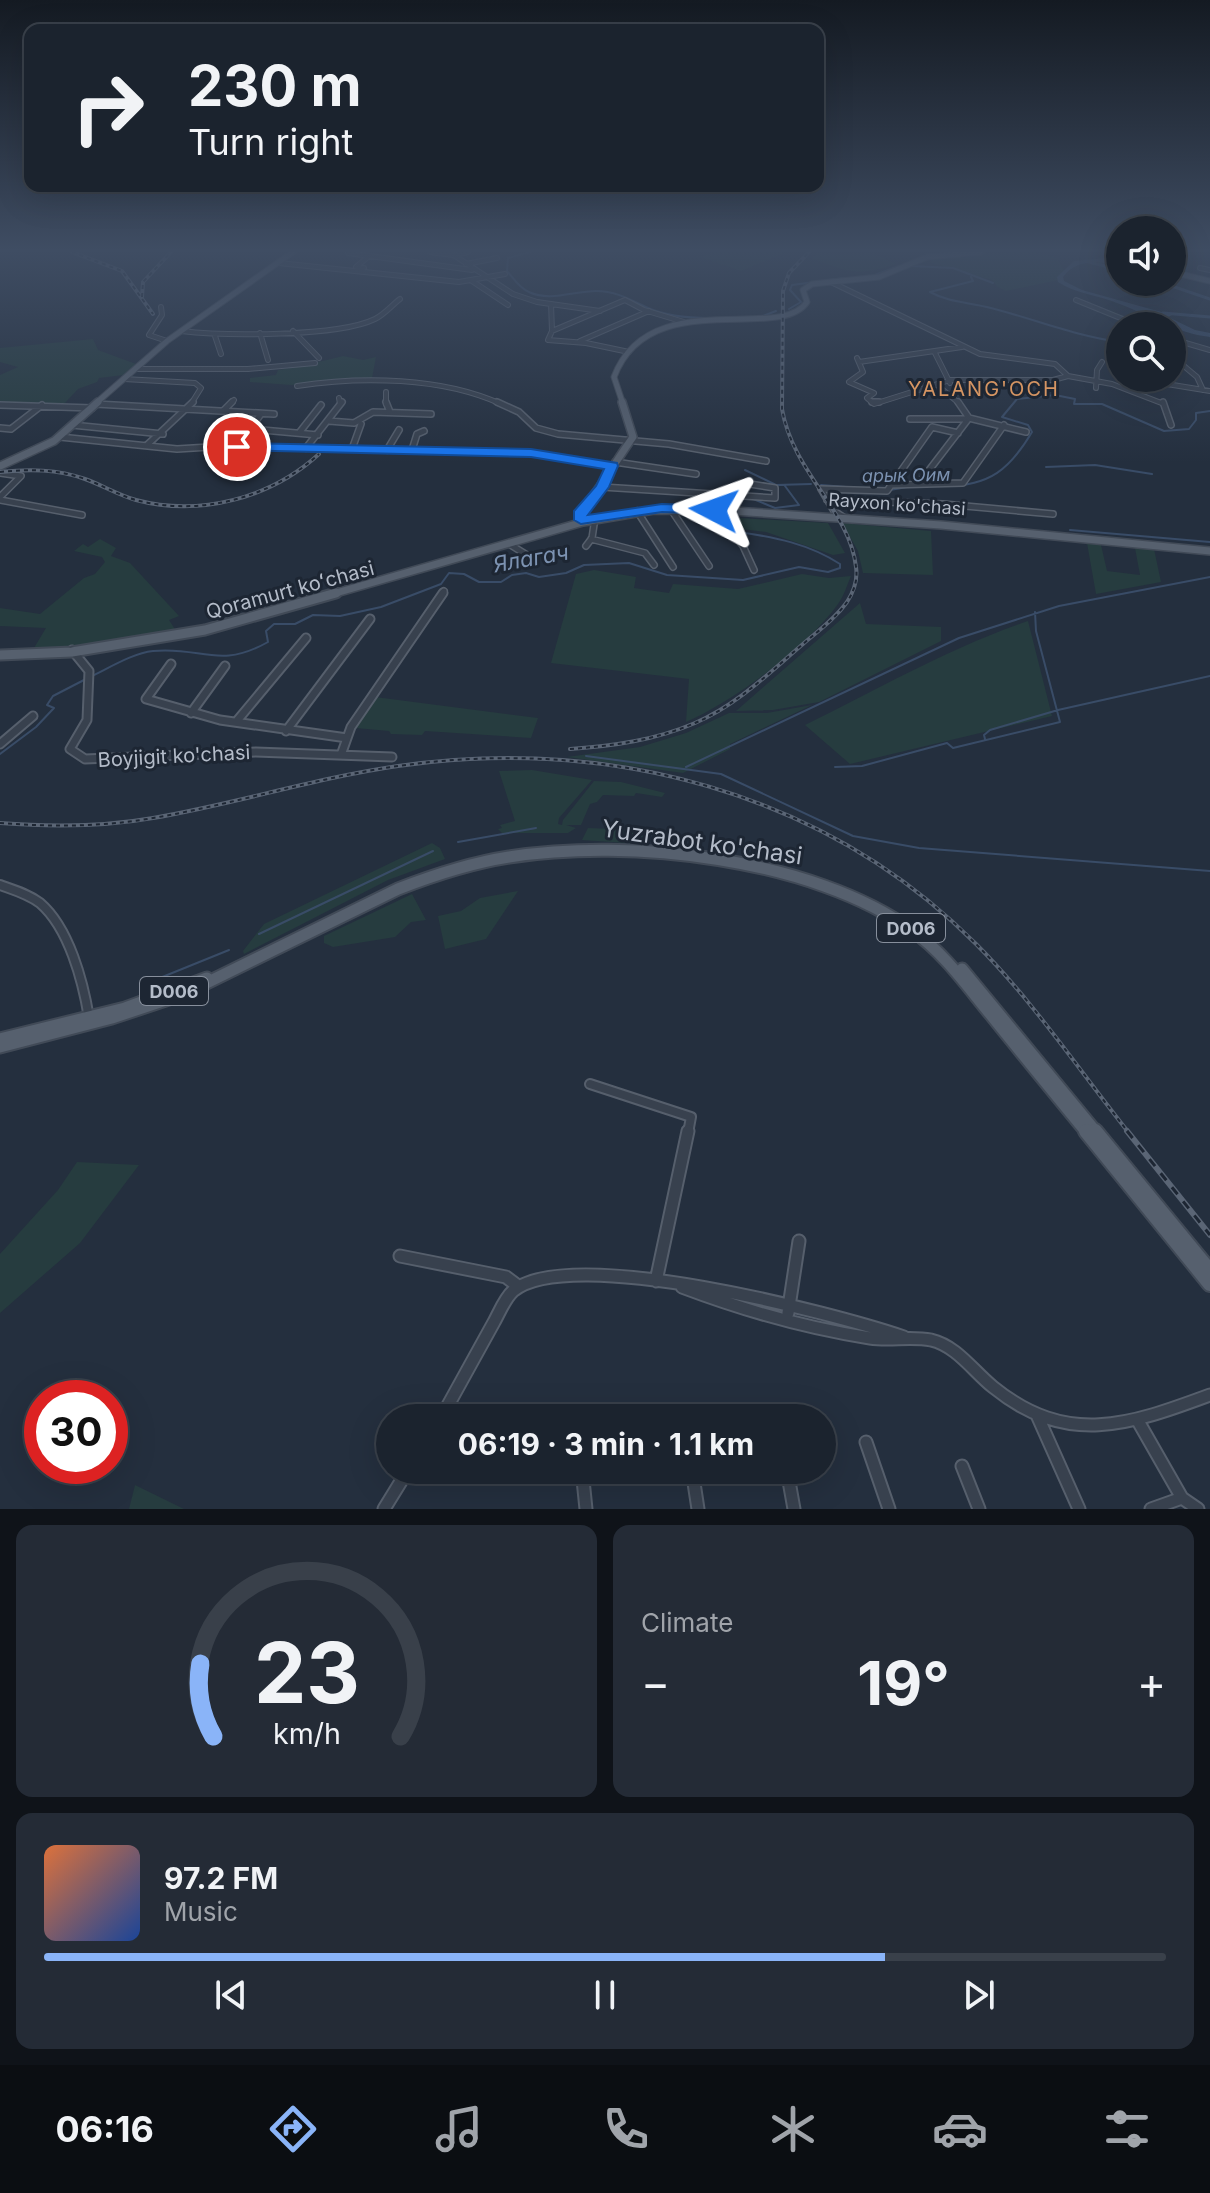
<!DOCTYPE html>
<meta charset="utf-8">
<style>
body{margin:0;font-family:Inter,sans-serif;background:#242b36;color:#f1f3f6;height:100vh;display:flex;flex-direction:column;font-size:30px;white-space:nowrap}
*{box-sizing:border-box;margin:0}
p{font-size:26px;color:#a0a4aa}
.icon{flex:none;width:44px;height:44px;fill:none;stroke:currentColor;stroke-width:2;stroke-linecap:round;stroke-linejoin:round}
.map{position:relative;height:1509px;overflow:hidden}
.panel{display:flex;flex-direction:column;gap:16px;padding:16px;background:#0f1319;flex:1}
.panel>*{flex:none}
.hud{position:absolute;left:24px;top:24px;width:800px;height:168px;border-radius:16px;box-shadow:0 8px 32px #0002,0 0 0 2px #39404a;background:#1b232e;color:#f1f3f6;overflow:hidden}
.controls{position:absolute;left:1106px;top:216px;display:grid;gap:16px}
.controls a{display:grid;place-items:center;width:80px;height:80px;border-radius:50%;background:#1b232e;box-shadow:0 8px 32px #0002,0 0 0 2px #39404a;font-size:40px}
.speed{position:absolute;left:24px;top:1380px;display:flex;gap:16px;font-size:40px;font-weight:700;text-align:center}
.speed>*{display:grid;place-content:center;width:104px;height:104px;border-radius:50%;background:#1b232e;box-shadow:0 8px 32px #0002,0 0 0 2px #39404a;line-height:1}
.speed .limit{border:12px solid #d22;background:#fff;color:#111}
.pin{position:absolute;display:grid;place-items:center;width:68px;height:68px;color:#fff;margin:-34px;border:4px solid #fff;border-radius:50%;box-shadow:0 2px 8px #0007}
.me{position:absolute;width:88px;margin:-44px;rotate:274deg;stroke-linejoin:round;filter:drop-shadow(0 0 6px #0008)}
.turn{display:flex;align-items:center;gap:28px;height:168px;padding:0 32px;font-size:36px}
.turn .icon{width:104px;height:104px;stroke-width:2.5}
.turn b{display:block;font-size:56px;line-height:68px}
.big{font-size:60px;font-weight:700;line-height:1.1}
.panel .widget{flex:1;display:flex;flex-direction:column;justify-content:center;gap:12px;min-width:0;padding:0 28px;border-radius:16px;background:#242b36}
.panel .dial{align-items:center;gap:0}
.dial svg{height:208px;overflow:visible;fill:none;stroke:#39404a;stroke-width:7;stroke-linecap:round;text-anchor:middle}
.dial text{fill:#f1f3f6;stroke:none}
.song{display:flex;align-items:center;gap:24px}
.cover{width:96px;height:96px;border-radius:12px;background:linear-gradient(135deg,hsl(20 70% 55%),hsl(220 70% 35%))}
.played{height:8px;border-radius:4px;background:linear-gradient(90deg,#8ab4f8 75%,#39404a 75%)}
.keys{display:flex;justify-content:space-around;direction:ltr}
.heat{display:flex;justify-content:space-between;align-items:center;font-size:44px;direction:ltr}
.panel .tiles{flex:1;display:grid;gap:16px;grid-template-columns:1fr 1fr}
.widget:last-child{grid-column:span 2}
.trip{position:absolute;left:376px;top:1404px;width:460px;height:80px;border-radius:40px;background:#1b232e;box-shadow:0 8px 32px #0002,0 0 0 2px #39404a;font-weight:700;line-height:80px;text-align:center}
.menu{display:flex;height:128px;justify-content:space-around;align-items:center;background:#0b0e12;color:#a0a4aa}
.menu .icon{width:56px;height:56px}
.menu .current{color:#8ab4f8}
.menu b{font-size:36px;color:#f1f3f6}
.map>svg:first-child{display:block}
.green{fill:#263c3f}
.water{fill:#394c67}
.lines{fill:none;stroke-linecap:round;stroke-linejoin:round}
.stream{stroke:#394c67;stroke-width:2}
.canal{stroke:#394c67;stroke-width:3}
.minor-far4-casing{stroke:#565f6c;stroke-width:6}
.minor-far3-casing{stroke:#565f6c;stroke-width:8}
.minor-far2-casing{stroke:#565f6c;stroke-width:11}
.minor-far1-casing{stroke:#565f6c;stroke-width:12}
.minor-casing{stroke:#565f6c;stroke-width:15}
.major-far4-casing{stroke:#414a57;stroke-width:7}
.major-far3-casing{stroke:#414a57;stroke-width:10}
.major-far2-casing{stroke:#414a57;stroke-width:13}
.major-far1-casing{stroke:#414a57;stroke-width:15}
.major-casing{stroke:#414a57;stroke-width:18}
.minor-far4{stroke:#38414e;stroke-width:4}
.minor-far3{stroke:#38414e;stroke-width:5}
.minor-far2{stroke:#38414e;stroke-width:7}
.minor-far1{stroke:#38414e;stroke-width:8}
.minor{stroke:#38414e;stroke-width:11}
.major-far4{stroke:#56606e;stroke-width:5}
.major-far3{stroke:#56606e;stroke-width:7}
.major-far2{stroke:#56606e;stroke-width:9}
.major-far1{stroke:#56606e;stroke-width:11}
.major{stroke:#56606e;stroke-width:14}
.rail-far1-casing{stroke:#5a6575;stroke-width:4}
.rail-casing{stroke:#5a6575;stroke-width:6}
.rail-far1{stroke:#1d2633;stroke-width:2;stroke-dasharray:4;stroke-linecap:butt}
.rail{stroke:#1d2633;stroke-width:3;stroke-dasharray:9;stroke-linecap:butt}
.route{fill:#1a73e8;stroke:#114b97;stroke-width:2}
.labels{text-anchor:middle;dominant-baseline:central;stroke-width:6;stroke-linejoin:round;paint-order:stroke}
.far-water-label{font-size:18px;font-style:italic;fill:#7c92b1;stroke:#1d2633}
.far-street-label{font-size:18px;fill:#b4bcc9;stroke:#1d2633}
.shield{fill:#1d2633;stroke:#878f9c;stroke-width:2}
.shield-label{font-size:18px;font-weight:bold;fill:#b4bcc9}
.far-quarter-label{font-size:20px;letter-spacing:2px;fill:#d59563;stroke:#1d2633}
.street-label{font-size:20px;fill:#b4bcc9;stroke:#1d2633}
.water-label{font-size:22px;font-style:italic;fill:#7c92b1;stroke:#1d2633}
.near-street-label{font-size:24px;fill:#b4bcc9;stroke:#1d2633}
</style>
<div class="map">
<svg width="1210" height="1509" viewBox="0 0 1210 1509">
<rect width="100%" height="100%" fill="#242f3e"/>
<path class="green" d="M712,252H787L741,271L700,257Z
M819,252L839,255L871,252L896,264C855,277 850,272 811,258Z
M1009,252H1037L1057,258L1064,270L1059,280L1006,291L998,287L992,280L932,263L931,258Z
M93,339L98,350L136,364L124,375L99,378L97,382L78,389L63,405L0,402V375L18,367L0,362V348Z
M343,356L363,360L376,357L372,378L291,385L250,382V378L276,375L278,370C299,367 322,361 343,356Z
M739,518L828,523L845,553L833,555L766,532L741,529Z
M842,523L931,531L933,575L863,573L858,551Z
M100,539L116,548L111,556L130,563L179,616L169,620L176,631L77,647L34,648L46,628L0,626V608L40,614L84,578L95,574L105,562L102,557L74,551L83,544L88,547Z
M1087,543L1101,545L1107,571L1140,575L1135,548L1154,549L1161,582L1096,594Z
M594,570L636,577L634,588L669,593L673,584L738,589L802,574L829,578L851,576C847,585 844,596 838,604C808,646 733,702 686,722L689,679L551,663L576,574Z
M860,603L866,624L941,627V641L819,702L773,710L736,711Z
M1028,621L1052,716L850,764L805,725C878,689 951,647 1028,621Z
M375,697L538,718L531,738L425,731L422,735L391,734L389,731L356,728Z
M812,705L730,744V749L683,773L567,757L640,747L686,733L729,713H767Z
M532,770L592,780L559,818L558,824L562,825L563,820L594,781L621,782L665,793L662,797L636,793L634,796L603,795L597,802L590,804L581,825H566L576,828L568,833H502L498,829L502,828L500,825L515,821L499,771Z
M588,828L638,830L643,835L642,844L582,840Z
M432,843L440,848L445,859L388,880L244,954L243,951L264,924Z
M518,891L486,939L445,949L438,916L461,911L480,898Z
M412,894L426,920L411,922L395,937L333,947L324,943V936Z
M77,1162L139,1165L80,1243L0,1313V1254L58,1190Z
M135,1485L184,1509H129Z"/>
<path class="water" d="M1118,252H1120V259L1114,264C1094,261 1076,260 1063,277L1064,281L1082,290L1172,315L1168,317L1195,330L1210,333V337C1176,333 1150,315 1117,303C1098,295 1076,294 1058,282L1057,277L1074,261L1107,258Z"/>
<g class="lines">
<path class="stream" d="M530,252L508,258L507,271C513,278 520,289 529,292C550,302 574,291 596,291C616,291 631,300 648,308C666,316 690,318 709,318
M911,266L953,268L993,283
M875,275L899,266
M971,277L973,281L930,292C950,303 969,302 991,308C1034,319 1075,336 1120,342
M789,309L801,302L790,290L792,285L845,278
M763,316L776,311
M1046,467L1095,465L1152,474
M745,470L776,485L811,484
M821,485L871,489
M945,486C990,486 1010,469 1032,432L1028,425L1002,417L1017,399L1055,395L1075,399L1074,404H1102L1164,431L1189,429L1196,420V413L1210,411
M890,490L907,487
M725,497L722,504L725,509
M751,498L775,508L799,505L785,486
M1070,530L1210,542
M90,677C109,668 133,653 153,651C202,646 218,670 268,642L266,631L274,624H295L313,615L340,616L381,607L441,584L449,573L464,574L479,582H501L512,575L526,573L539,577L566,573L584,565L629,563L667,575L743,580L799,567L828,572L840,568V564C809,544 775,537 738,532L727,515
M985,739L984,735L990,730L1058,710L1210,676
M0,754L36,727L54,708L47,705L53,696L84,680
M586,756L721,774L853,836L919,848L1210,871
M686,767L959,638L1059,606L1210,577
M835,767L862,766L947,743L953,748L1060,722L1036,631L1035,612
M458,842L536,828
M259,934L433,851
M145,984L229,950"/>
<path class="canal" d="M1085,261L1120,270
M1160,282L1210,299
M1163,313L1210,317"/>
<g class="minor-far4-casing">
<path id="minor-far4" d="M430,252L453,255L468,252
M449,252L513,294L537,302L600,311
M348,253L472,270
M279,263L459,282L505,274
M466,264L497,258
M364,268L356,267L369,256
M1200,268L1210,270
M472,281L508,305
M831,282L980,354L1055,364L1068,376L1112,384L1164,404
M1076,300L1140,326
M551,304L552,331L548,340L586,343L629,352
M161,307L162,315L149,335L167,341
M181,331C224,336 338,337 375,319C385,314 392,305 400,299
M293,331L319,358
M552,331L625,300L644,310L684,322
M260,333L268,360
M215,336L221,354
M1172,339L1210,350
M580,341L649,311
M935,353L950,383
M1172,356L1197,377L1203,390
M857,358L863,372L849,382L874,393L867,398L874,404L950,380H1053L1068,376
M859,362L962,347
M135,369H248L315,363
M1130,378L1210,391
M124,379L195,383L201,388L191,404
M937,385L960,404
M297,386C361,376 442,377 501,404
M1096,388L1097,370L1102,362
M386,392V404
M339,398L340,404
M96,404H103
M230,404L234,400"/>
</g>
<g class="minor-far3-casing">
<path id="minor-far3" d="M386,402L390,412
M497,402L519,412L536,428L558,434L669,444L766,461
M872,402H879
M958,402L969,418L1026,432
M1163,402L1171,425
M96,404L274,414
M0,405L92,408
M223,411L232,402
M910,419H966
M329,421L354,423L373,412L431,414
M72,425L163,434
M0,428L11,429L42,405
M250,429L318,435
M299,433L321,405
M60,437L177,449L226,446L531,453L612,466
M147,445L193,402
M237,447L261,414
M306,448L342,402
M352,449L361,424
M387,450L399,430
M412,450L417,434L424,431
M615,462L696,474
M0,473L21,476L0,497
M920,482L969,418
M890,485L963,483L1004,425
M602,487L775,498V488L750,484
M0,500L82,515
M827,500L943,504L1053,514
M670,508L709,566
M714,509L743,546L754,570
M637,511L673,567
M845,518L834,511L821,489L887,491L932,427L958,433
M591,539L645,553L654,565
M509,544L535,560
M586,546L592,538L595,518
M442,595L444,591"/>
</g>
<g class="minor-far2-casing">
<path id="minor-far2" d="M72,650L89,671L87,720L70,749L85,759L256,752L392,757
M171,664L146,699L220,720L347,738
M191,713L225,666
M236,722L306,638
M286,731L370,619
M0,744L33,716
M341,755L351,727L443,593"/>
</g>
<g class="minor-far1-casing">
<path id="minor-far1" d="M0,885C14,890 28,894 40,903C69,928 83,981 89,1018
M590,1084L691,1117L688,1133"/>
</g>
<g class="minor-casing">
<path id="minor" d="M400,1256L506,1277L518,1286
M656,1281L688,1131
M682,1287C743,1310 805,1328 870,1338C890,1341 911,1336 931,1340C957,1346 973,1371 993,1387C1067,1447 1129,1425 1210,1395
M788,1313L799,1241
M1037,1415L1079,1509
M441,1418C459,1386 476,1354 494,1322C499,1313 505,1298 513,1291C570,1244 833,1313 904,1337
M1138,1421L1182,1498L1198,1509
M866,1442L889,1509
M962,1466L979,1509
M582,1470L586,1509
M692,1470L698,1509
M787,1470L794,1509
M384,1509L408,1470
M1151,1509L1182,1498"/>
</g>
<g class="major-far4-casing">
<path id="major-far4" d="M1114,252L1120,256
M1172,272L1210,281
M95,404L167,341L293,252
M623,404L614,377C649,284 780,343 807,302L803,290L812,284L879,277L927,257L981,252"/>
</g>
<g class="major-far3-casing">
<path id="major-far3" d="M0,466L54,441L98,402
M583,522L581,511C601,488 615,462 633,437L622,402
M329,595L583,522L654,510L733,511L941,525L1210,551"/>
</g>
<g class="major-far2-casing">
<path id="major-far2" d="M0,655L72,652L205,630L336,593"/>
</g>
<g class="major-far1-casing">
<path id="major-far1" d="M962,969L1097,1133
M0,1039L125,1008L207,978
M0,1047L112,1018L184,994L398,889C434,875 470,863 509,857C630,838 812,858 913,931C945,954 967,986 991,1015C1023,1055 1055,1094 1087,1133"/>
</g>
<g class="major-casing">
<path id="major" d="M1086,1131L1210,1284
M1095,1131L1210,1271"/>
</g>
<use href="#minor-far4" class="minor-far4"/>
<use href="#minor-far3" class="minor-far3"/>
<use href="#minor-far2" class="minor-far2"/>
<use href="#minor-far1" class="minor-far1"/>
<use href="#minor" class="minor"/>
<use href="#major-far4" class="major-far4"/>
<use href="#major-far3" class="major-far3"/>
<use href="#major-far2" class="major-far2"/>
<use href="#major-far1" class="major-far1"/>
<use href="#major" class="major"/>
<g class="rail-far1-casing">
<path id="rail-far1" d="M72,252L122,271L153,314
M142,297L143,282L171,252
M0,472C29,469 57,469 85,479C102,485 118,495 136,500C200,517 271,498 319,454
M570,749C613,746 656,740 695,723C737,705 769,673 803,644C818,631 835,619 847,602C854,591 858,580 856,567C850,511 793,473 782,409L783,291L789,273L809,252
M0,823C52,827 102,827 153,818C235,804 315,778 398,766C607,736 824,791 976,944C1033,1001 1079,1070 1129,1133"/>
</g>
<g class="rail-casing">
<path id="rail" d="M1127,1131L1210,1235"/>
</g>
<use href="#rail-far1" class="rail-far1"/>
<use href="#rail" class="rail"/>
</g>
<linearGradient id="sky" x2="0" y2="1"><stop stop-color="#141a22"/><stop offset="0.54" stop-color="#3f4d63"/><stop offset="1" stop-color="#3f4d63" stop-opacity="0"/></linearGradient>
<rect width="1210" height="463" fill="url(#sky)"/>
<path class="route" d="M237,443L531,449L617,463L618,466L609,487L588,515L662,504L714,506L721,510L714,514L662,512L581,524L574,520V511L596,486L604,469L531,457L232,450V444Z"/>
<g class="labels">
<g class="far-water-label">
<text transform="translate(906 475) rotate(-1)">арык Оим</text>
</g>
<g class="far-street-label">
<text transform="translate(897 504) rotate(4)">Rayxon ko'chasi</text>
</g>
<g class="shield">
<rect x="877" y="914" width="68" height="28" rx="6"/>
<rect x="140" y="977" width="68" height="28" rx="6"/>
</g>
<g class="shield-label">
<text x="911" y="928">D006</text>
<text x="174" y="991">D006</text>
</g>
<g class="far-quarter-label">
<text x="984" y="389">YALANG'OCH</text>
</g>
<g class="street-label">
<text transform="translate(290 590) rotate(-15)">Qoramurt koʻchasi</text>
<text transform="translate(174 756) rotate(-3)">Boyjigit ko'chasi</text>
</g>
<g class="water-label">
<text transform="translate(531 558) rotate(-10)">Ялагач</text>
</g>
<g class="near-street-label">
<text transform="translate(702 842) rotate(8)">Yuzrabot ko'chasi</text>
</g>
</g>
</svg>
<div class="controls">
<a><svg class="icon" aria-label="sound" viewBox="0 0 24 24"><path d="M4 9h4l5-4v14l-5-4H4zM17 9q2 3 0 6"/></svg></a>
<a><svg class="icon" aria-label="search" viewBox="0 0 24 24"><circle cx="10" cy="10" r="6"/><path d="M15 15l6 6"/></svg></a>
</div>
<div class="speed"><div class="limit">30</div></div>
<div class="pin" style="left:237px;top:447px;background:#d93025"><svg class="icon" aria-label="arrive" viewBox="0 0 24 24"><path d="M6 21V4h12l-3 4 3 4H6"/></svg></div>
<svg class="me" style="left:714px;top:510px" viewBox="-20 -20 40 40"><path d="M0-17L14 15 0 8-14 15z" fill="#1a73e8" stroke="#fff" stroke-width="4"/></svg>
<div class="trip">06:19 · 3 min · 1.1 km</div>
<div class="hud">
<div class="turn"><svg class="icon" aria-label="right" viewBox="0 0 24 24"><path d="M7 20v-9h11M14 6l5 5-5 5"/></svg><div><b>230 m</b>Turn right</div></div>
</div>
</div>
<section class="panel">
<div class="tiles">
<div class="widget dial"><svg viewBox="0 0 100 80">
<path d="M14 69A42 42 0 1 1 86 69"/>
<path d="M14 69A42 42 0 0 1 9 41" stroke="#8ab4f8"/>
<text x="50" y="56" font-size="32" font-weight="700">23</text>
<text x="50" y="72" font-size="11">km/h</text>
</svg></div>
<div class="widget"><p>Climate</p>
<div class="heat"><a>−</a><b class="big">19°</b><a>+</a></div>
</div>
<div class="widget">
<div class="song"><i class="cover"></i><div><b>97.2 FM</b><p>Music</p></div></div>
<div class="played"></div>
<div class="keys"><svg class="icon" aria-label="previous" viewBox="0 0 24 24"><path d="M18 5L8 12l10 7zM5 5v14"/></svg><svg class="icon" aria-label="pause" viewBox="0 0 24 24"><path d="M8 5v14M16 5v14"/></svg><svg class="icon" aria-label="next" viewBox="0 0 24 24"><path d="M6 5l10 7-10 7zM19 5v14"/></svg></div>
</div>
</div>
</section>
<nav class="menu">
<b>06:16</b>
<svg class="icon current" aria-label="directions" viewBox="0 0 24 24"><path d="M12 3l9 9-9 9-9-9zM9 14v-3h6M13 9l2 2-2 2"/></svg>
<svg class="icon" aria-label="music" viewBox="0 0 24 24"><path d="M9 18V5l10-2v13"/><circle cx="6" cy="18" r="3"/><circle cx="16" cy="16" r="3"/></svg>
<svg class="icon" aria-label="phone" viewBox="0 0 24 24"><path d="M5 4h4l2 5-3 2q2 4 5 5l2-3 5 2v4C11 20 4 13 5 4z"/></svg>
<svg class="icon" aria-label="climate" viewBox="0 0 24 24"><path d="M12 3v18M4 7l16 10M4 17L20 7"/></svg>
<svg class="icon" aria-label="car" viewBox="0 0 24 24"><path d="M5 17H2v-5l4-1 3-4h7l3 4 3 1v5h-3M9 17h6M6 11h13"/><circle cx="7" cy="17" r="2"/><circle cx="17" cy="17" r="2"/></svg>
<svg class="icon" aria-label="filters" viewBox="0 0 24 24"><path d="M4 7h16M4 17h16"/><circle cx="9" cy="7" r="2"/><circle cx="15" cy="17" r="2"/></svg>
</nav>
